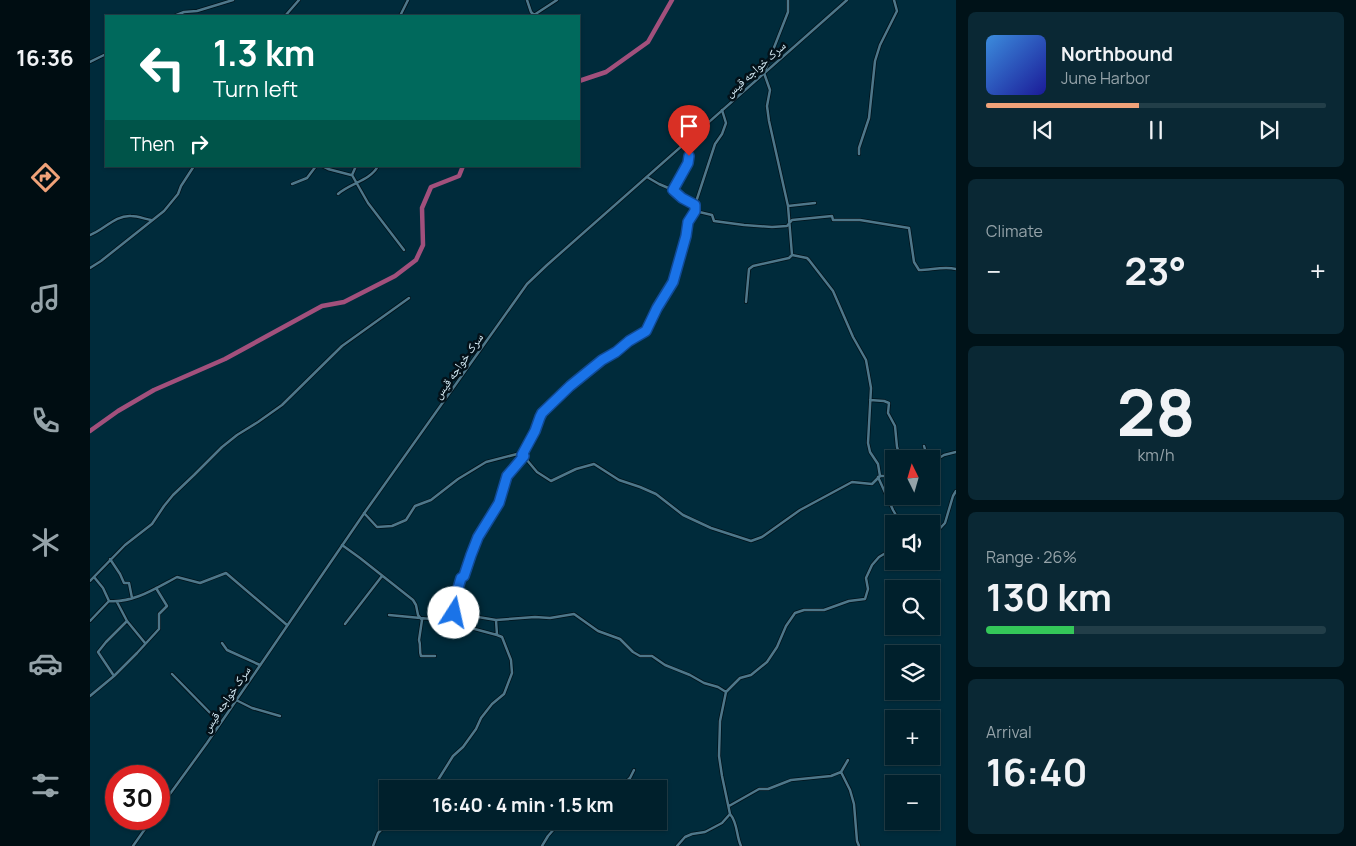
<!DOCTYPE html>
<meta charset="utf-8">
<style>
body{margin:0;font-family:Manrope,"Noto Naskh Arabic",sans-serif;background:#0a2834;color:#f1f3f6;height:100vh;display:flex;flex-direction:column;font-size:19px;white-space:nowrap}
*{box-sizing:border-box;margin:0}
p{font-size:16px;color:#95a3a9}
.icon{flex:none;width:28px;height:28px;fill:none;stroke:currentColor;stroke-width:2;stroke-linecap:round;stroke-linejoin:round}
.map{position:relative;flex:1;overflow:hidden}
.sheet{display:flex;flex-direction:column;gap:12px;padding:12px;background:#001218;width:400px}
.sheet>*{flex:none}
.banner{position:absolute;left:15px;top:15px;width:475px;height:152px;border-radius:0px;box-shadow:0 1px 4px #0004,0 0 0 1px #223e48;background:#00695c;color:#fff;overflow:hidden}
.needle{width:32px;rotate:355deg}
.controls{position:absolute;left:795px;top:450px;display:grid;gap:10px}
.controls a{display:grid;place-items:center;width:55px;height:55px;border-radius:0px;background:#00202c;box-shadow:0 1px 4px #0004,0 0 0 1px #223e48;font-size:25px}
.speed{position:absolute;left:15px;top:765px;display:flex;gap:10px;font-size:25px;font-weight:700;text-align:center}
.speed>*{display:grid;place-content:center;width:65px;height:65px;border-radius:50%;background:#00202c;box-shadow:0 1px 4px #0004,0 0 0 1px #223e48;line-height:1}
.speed .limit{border:8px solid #d22;background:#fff;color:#111}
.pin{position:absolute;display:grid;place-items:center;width:42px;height:42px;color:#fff;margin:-51px -21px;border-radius:50% 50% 50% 0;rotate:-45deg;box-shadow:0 0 5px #0007}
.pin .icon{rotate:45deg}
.me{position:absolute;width:55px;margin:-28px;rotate:10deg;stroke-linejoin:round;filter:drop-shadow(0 0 4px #0008)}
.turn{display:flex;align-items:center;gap:18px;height:105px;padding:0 25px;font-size:22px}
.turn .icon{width:65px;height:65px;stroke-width:2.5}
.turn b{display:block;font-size:35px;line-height:42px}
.then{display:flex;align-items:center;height:48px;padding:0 25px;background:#0003;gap:10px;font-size:19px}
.big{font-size:38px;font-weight:700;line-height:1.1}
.sheet .card{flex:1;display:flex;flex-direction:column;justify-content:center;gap:8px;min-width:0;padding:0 18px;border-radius:8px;background:#0a2834}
.sheet .dial{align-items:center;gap:0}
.dial b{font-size:65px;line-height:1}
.song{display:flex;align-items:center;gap:15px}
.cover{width:60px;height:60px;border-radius:8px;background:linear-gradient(135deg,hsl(210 70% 55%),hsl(240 70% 35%))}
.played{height:5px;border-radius:2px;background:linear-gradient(90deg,#f0a279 45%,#223e48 45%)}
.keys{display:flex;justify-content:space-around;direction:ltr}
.heat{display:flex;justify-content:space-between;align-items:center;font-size:28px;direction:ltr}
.charge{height:8px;border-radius:4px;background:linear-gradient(90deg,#34c759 26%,#223e48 0)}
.trip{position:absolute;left:289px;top:780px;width:288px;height:50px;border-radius:0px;background:#00202c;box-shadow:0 1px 4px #0004,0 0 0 1px #223e48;font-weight:700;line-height:50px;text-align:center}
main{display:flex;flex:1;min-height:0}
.menu{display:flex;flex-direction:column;width:90px;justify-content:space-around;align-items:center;background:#000d12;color:#95a3a9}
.menu .icon{width:35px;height:35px}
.menu .current{color:#f0a279}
.menu b{font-size:22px;color:#f1f3f6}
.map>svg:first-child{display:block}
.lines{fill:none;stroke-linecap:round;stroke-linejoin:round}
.river{stroke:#a2507c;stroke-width:4.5}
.minor-casing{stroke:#00121a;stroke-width:4}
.tertiary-casing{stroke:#00121a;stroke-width:4}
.minor{stroke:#4e778a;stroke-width:2.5}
.tertiary{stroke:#4e778a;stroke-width:2.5}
.route-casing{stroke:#114b97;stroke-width:12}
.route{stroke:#1a73e8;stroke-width:9}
.labels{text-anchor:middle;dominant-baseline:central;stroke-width:5;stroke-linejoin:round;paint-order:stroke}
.street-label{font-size:12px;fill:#d8eef8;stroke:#031119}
</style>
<main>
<nav class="menu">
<b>16:36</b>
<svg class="icon current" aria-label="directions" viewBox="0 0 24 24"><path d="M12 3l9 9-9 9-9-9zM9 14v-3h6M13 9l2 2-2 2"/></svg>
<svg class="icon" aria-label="music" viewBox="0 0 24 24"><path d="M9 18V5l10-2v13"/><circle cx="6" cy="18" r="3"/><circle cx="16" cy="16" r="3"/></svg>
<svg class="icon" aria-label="phone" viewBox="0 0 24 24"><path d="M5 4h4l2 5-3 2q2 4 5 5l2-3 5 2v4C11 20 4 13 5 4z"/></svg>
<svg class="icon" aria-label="climate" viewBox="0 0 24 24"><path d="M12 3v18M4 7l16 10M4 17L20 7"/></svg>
<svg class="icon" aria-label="car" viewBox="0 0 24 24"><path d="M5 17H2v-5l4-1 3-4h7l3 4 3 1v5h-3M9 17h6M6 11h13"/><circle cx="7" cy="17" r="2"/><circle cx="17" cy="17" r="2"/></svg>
<svg class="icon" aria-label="filters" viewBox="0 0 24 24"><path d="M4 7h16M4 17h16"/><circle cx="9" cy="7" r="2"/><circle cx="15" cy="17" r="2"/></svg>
</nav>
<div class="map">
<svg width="866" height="846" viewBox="0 0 866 846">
<rect width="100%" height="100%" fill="#002b3b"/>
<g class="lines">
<path class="river" d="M489,81L516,72L558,42L582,0
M0,431L28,411L64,390L135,359L232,306L254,302L305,276L326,260L333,245L332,208L341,187L369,176L373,166"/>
<g class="minor-casing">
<path id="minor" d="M437,0L441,12L444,15L467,0
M84,16L94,12L107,11L143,0
M310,16L318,0
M0,62L16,54
M769,154V148L779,118L785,61L790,45L807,11L804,0
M232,166L238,169L261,175
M266,166L262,175L278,203L314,250
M557,177L569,184L583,190L592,198L605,205
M202,184L217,178L226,166
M583,190C592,174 604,161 595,143
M248,194C260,183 280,181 288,166
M698,206L725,203
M605,211L622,215L624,221L654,225L682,227L697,226L702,220L742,216L743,220H770L819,228L824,262L829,270C841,270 854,266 866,269
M0,235C14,230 25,215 41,216C48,216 55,219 61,220
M702,255L717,258L719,260L743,291L763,337L776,360L781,388L778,443L780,452L788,464L790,476
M656,302L659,269L663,266L699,258L702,255L698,206L679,121L677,106L680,90L674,73L698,12V0
M780,400L794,401L799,403L798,413L805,426L807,447L811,459
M834,446L838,459
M433,455L445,431L450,417L461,403L480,386L512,360L526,352L539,341L556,331L567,308L583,282L596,236L598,222L605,211V205L625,144L632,134L636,123L632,110
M788,477L803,510L811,524
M841,538L855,523L863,496L866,491
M252,545L270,558L323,600L326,605L328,615L332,620L329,640C331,645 329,651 331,656H345
M20,559L30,574L34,583H39L42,598
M4,577L13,588L19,601
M0,581L35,545L62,524L74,506L83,495L104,475L132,447L147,435L168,422L192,405L252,346L319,298
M27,602L37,621L55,643
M364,613L406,620L445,617L460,618L484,614L508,631L530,639L543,652L550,656H562L575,665L600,675L614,683L628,687L636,692
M299,615L362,621L366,624L407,635
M0,621L19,601C44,603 66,588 87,577L110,583L136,573L197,625
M362,621L364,613L362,609L371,578L374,576L381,555L388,537L409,503L417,476L434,456
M255,624L292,576
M132,643L137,650L170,665
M82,674L130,723
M24,676L8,652L16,642L37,621
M0,696L24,676L47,653L69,629V614L77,606L66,588
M146,700L162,708L190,716
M751,772L760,790L764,804L767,841L769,846
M334,789L348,780L363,756L373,747L386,729L391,718L402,704L414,694L422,673L421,660L412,637L407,635L406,620
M528,789L540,778L544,770
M639,806L669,789H678L701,780L741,776L751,772L758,760
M283,846L288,833L300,821
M452,846L458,836L471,821
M587,846L595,837L602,834L615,832L632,823L640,814
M651,846C646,836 648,823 640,814L632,776L629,756L630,721L636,692L650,678L661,675L677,662L687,647L696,626L705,613L714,610H734L759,601L775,599L778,589L776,578L782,565L789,557L804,548"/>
</g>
<g class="tertiary-casing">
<path id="tertiary" d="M195,16L209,0
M0,268L11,261L74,211L88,194L91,186L104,166
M841,463L854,455L866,452
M274,513L287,527L302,526L316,520L325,506L341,500L368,479L396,462L431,453L447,472L461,481L486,469L504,464L529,480L550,487L566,494L593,515L621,528L661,541L672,537L710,510L762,482L782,484L790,476H804
M69,809L117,743L275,512L437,284L457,265L757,0
M43,846L62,819"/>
</g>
<use href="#minor" class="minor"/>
<use href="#tertiary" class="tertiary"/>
</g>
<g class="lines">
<g class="route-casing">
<path id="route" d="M364,613L362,609L371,578L374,576L381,555L388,537L409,503L417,476L434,456L432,455L445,431L450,417L452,413L480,386L512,360L526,352L539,341L556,331L567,308L583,282L596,236L598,222L605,211V205L592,198L583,190L598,163L599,156"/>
</g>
<use href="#route" class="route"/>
</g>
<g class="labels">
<g class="street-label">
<text transform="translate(665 69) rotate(-42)">سرک خواجه قیس</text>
<text transform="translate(368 366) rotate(-55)">سرک خواجه قیس</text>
<text transform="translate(136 699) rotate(-56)">سرک خواجه قیس</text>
</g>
</g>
</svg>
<div class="controls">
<a><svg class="needle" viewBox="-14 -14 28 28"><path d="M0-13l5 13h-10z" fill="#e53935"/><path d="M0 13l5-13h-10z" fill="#95a3a9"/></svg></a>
<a><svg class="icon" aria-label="sound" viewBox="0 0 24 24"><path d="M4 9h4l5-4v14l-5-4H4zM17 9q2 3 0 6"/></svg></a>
<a><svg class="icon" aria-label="search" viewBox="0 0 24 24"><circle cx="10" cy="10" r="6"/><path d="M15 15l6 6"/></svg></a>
<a><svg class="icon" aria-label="layers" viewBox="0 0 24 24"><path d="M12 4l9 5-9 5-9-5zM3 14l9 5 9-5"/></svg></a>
<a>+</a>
<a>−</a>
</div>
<div class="speed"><div class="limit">30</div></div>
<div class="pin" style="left:599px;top:156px;background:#d93025"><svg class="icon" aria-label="arrive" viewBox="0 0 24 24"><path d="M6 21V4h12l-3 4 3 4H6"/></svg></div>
<svg class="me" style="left:364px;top:613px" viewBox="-20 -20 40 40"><circle r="19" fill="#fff"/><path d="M0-13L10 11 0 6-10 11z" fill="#1a73e8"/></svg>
<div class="trip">16:40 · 4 min · 1.5 km</div>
<div class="banner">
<div class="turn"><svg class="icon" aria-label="left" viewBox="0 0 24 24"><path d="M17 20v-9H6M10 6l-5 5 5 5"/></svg><div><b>1.3 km</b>Turn left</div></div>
<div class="then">Then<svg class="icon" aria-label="right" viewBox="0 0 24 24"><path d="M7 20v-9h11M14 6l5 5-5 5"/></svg></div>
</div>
</div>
<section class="sheet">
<div class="card">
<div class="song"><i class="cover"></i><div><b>Northbound</b><p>June Harbor</p></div></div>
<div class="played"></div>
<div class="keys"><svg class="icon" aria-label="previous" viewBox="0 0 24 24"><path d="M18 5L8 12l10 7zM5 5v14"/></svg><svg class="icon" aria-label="pause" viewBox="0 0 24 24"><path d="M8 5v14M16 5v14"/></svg><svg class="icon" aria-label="next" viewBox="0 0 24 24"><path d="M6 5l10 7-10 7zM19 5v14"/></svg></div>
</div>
<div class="card"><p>Climate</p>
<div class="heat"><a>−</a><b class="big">23°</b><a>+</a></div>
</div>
<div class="card dial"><b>28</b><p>km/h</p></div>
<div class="card"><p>Range · 26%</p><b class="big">130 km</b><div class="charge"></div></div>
<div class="card"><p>Arrival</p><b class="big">16:40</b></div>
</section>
</main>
